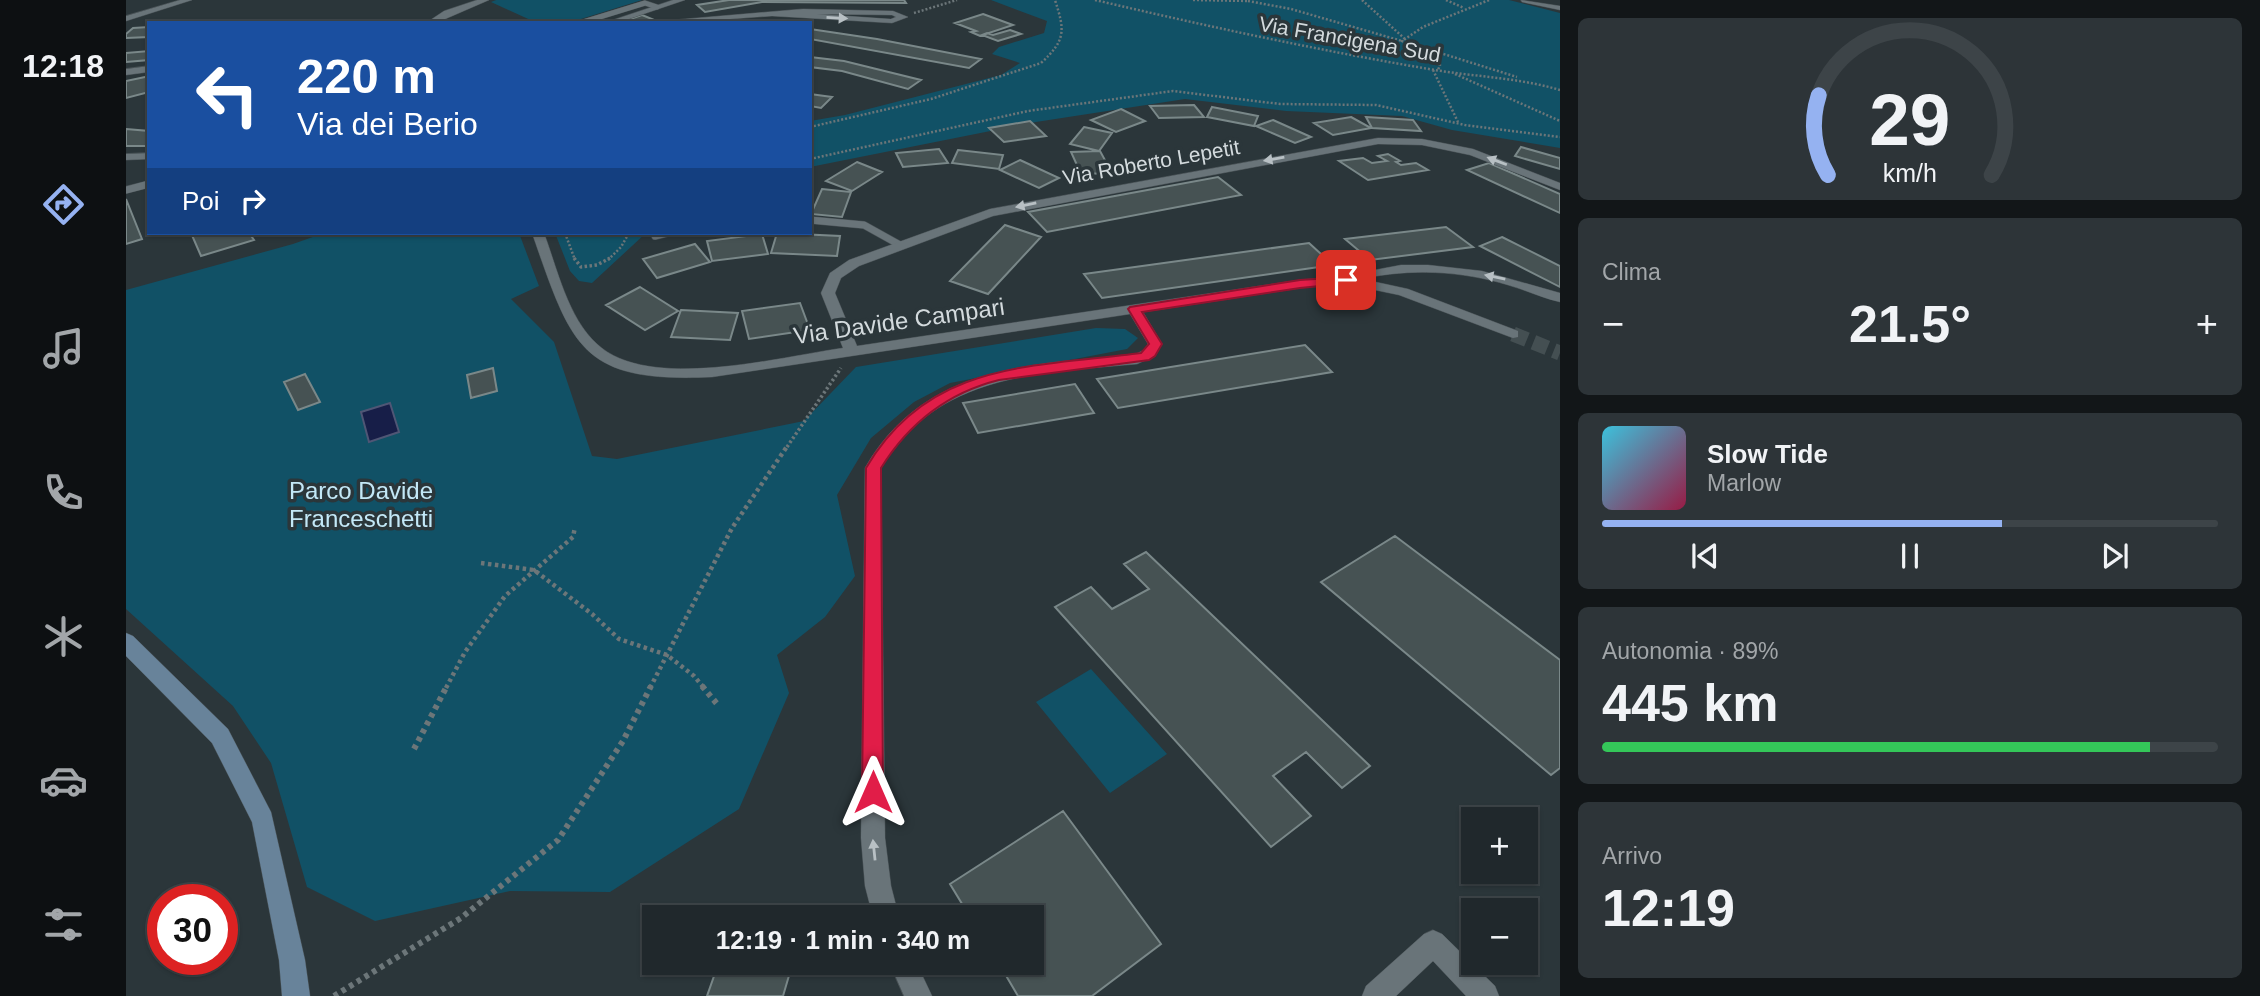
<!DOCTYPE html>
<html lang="it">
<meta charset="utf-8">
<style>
body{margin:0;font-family:Arial,sans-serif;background:#2d3438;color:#f1f3f6;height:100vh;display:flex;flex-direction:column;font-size:26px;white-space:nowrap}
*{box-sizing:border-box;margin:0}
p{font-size:23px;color:#a2a6a9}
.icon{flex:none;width:38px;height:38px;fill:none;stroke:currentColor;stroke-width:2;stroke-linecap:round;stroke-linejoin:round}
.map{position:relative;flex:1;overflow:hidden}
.drawer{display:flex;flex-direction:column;gap:18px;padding:18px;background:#121618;width:700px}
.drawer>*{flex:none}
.guide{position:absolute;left:21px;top:21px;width:665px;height:214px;border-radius:0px;box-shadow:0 2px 5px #0004,0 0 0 2px #3d4448;background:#1a4fa0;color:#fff;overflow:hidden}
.controls{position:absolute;left:1335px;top:807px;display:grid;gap:14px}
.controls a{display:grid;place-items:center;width:77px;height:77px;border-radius:0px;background:#20282c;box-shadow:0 2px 5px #0004,0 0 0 2px #3d4448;font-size:35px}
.speed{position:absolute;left:21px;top:884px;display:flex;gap:14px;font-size:35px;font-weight:700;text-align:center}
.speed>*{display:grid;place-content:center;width:91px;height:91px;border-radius:50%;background:#20282c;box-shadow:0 2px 5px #0004,0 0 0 2px #3d4448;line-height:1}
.speed .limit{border:10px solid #d22;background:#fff;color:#111}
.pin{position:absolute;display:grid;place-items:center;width:60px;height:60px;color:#fff;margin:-30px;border-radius:14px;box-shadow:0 4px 10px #0006}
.me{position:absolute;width:77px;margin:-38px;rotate:0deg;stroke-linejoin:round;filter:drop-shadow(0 0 5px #0008)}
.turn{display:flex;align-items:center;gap:24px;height:147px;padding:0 35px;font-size:32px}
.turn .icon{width:91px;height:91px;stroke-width:2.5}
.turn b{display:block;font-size:49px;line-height:60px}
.then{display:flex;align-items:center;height:66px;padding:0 35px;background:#0003;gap:14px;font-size:26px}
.big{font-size:52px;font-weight:800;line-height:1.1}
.drawer .widget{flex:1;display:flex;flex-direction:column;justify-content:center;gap:10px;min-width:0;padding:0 24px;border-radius:10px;background:#2d3438}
.drawer .dial{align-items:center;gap:0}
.dial svg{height:182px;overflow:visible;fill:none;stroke:#3d4448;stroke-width:7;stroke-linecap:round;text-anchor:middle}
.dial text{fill:#f1f3f6;stroke:none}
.song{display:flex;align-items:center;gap:21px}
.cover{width:84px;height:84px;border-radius:10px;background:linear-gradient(135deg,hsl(190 70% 55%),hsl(340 70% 35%))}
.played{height:7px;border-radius:4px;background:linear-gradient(90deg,#95b2f1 65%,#3d4448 65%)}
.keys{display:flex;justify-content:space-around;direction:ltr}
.heat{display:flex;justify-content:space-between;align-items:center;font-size:38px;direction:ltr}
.charge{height:10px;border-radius:5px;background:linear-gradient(90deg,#34c759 89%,#3d4448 0)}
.trip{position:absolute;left:516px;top:905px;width:402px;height:70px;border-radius:0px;background:#20282c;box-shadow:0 2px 5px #0004,0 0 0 2px #3d4448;font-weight:800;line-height:70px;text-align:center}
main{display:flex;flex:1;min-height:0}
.tabs{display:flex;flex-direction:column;width:126px;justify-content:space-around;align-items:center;background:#0d1012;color:#a2a6a9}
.tabs .icon{width:49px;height:49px}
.tabs .current{color:#95b2f1}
.tabs b{font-size:32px;color:#f1f3f6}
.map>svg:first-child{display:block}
.green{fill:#115166}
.water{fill:#171e48;stroke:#4f5675;stroke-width:2}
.building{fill:#465253;stroke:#7a8889;stroke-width:2}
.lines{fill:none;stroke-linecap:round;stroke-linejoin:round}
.street-tunnel{stroke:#444f52;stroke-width:15;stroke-dasharray:15 7;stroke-linecap:butt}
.lane-far1-casing{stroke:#495256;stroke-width:6}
.lane-casing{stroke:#495256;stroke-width:8}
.street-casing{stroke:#495256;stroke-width:1}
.secondary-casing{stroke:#495256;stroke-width:1}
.path-far3{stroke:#6c7679;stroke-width:2.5;stroke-dasharray:2 2;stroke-linecap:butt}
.path-far2{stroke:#6c7679;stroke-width:3.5;stroke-dasharray:2.5 2.5;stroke-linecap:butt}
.path-far1{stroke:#6c7679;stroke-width:4.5;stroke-dasharray:3.5 3.5;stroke-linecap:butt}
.path{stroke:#6c7679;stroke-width:6;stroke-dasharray:4.5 4.5;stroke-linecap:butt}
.lane-far1{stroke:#697479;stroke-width:5}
.lane{stroke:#697479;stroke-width:7}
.street{fill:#697479;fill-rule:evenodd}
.secondary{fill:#68839a;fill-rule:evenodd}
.oneway{fill:#b8c0c4}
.route{fill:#e11d48;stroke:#92132f;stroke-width:2}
.labels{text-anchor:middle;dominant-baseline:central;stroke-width:7;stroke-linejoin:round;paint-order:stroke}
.far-street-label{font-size:21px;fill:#d3dadd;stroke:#2b363a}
.street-label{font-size:24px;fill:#d3dadd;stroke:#2b363a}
.park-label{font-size:24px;fill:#c3e8f7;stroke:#2b363a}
</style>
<main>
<nav class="tabs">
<b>12:18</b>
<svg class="icon current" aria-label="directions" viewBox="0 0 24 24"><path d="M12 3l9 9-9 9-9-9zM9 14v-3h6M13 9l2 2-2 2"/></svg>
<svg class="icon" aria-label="music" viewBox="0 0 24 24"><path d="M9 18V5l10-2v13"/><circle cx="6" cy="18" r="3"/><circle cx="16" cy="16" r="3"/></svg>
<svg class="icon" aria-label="phone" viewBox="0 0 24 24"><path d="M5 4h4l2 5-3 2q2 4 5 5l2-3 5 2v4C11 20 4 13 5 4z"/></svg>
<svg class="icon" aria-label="climate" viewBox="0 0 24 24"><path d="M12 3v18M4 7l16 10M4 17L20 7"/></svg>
<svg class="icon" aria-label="car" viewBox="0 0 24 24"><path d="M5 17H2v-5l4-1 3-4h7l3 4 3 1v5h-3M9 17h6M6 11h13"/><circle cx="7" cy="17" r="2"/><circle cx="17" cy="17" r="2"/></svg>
<svg class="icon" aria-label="filters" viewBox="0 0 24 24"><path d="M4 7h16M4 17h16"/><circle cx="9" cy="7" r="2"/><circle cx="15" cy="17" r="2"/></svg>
</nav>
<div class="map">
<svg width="1434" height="996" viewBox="0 0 1434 996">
<rect width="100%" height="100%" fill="#2b363a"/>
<path class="green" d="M370,0H516L442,23H411L365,2Z
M865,0H1383L1434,13V148L1326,130L1276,116L1160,111L1059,99L910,122L684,167V121L719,115L875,75L894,63L866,54L873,47L918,33L921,21Z
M198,233H393L413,286L385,299L428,342L466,456L491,459L678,421L730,367L970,328L999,329L1012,338L1001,349L824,383L788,402L745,438L711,495L729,576L699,617L651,655L663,693L613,809L484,892L384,891L249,921L181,887L145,763L107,706L0,609V290L167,244Z
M429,233H520L466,283L453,281L444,271Z
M965,669L1041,754L984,793L910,702Z"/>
<path class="water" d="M264,403L273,432L243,442L235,412Z"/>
<path class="building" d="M603,0H778L780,3L636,2L579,12L571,5Z
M857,14L887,25L854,36L845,32L850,31L829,23Z
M516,15L526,19L522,21L524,23H492Z
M23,27V37L0,38V34L7,28Z
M684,29L751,39L855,59L843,68L684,39Z
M884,30L895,34L872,41L856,35L861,33L867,35Z
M23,51V60L0,62V53Z
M684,57L718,61L795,80L782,89L716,71L684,67Z
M19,77H23V92L0,98V81Z
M684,94L706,97L695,108L684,106Z
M1068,105L1078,117L1033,118L1024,106Z
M1086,107L1132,116L1128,126L1081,117Z
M995,109L1019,121L990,132L965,120Z
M1225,117L1245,128L1207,135L1188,123Z
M1240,117L1287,120L1295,131L1246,128Z
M1147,120L1185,137L1169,143L1130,126Z
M904,121L920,136L878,142L863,128Z
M958,127L986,133L973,151L944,144Z
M0,129L23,131V146H0Z
M1395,147L1434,158V169L1389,156Z
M813,149L822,163L777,167L770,153Z
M832,150L877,155L873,169L826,163Z
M974,151L986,173L955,174L945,152Z
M1262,154L1274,161L1270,162L1275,165L1290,163L1302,170L1242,180L1213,161L1237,158L1246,163L1261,161L1252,156Z
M894,160L933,178L913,188L874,170Z
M731,162L756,172L726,191L700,181Z
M1363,163L1434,194V213L1341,170Z
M1092,177L1115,195L921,232L902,212Z
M696,189L725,192L716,217L685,214Z
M0,199L16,239L0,244Z
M879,225L915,237L862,294L824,281Z
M1320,227L1347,247L1244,260L1219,239Z
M65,233H123L128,240L75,256Z
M651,233L714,236L711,256L645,253Z
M636,234L642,254L586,261L581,241Z
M1376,237L1434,266V287L1354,246Z
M1183,243L1207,265L976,298L958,274Z
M569,244L584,262L531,278L517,259Z
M514,287L552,311L519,330L480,305Z
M674,303L684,330L623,339L616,311Z
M555,310L612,313L604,340L545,337Z
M1179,345L1206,372L992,408L971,379Z
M367,368L371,391L345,398L341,375Z
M179,374L194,402L172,410L158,382Z
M949,384L968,413L852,433L837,403Z
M1269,536L1434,660V768L1425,775L1195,582Z
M1020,552L1244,766L1216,788L1180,752L1147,776L1185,816L1145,847L929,607L965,587L986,609L1023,589L998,564Z
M937,811L1035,944L966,996H892L872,962H906V917H844L824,884Z
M593,962H667L657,996H581Z"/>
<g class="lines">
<path class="street-tunnel" d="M1387,334L1434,353"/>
<g class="lane-far1-casing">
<path id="lane-far1" d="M454,23L519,3L531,7"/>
</g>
<g class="lane-casing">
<path id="lane" d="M0,190L23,184
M684,220L738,225L774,245
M529,236L541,233"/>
</g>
<g class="street-casing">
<path id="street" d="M54,0H66L0,21V16Z
M351,0H363L310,23H300L318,11Z
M547,0H559L491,23H478Z
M1395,0L1434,6V10L1396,2Z
M677,9L767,11L782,17L766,23L646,16L550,23L536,21ZM691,14L766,15L770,17L765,19Z
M23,66V72L0,75V69Z
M1252,138L1296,139L1347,149L1434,183V190L1344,155L1296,145L1252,144L867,216L733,266L715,278L709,293L731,346L1174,280L1217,276L1275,265H1302L1356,271L1434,293V302C1416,298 1400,290 1382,285C1336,271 1284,268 1236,279L1282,289L1392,331V337L1387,338L1273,295L1220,284L1174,288L1017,312L1036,344L1029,356L1011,364C913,373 811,373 755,468L759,838L765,886L773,917H747L739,886L735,838L739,468C797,366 904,364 1008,355L1018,350L1022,344L1004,314L586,377C454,383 446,347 406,233H418C431,268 442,318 471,344C522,392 653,357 717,348L695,293L704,273L723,260L864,209Z
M23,153V159L0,160V154Z
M1307,930L1316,934L1369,986L1373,996H1340L1307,961L1270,996H1236L1240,986L1298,934Z
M763,962H790L806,996H778Z"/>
</g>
<g class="secondary-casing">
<path id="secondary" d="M0,633L7,636L102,729L145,812L179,960L184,996H156L153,960L126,822L86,743L0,656Z"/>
</g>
<path class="path-far3" d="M969,0C1080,26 1191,50 1303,69C1348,77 1390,77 1434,90
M1067,0L1123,1
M1236,0L1279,39
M1320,0L1338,8
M1363,0L1297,27L1276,41L1391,77
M1122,1L1165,9L1276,41
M788,13L831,0
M1290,48L1314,65L1312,70
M1307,70L1332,122
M1329,74L1434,121
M684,127L805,99L915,63C940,40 939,31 929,0
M684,159L902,111L1047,91L1154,104L1250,105L1339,125L1434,137
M439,233L449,260
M482,260L495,247L503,233"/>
<path class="path-far2" d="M448,258L455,267L471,265L484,258
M661,447L715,368"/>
<path class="path-far1" d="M355,563L408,570L466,614L493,639L541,655L568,676L578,688
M320,688L339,652L379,596L447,537L449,527
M524,688L606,528L662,445"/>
<path class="path" d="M576,686L592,705
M288,749L321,686
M208,996L335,918L432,840L497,741L525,686"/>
<use href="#lane-far1" class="lane-far1"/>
<use href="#lane" class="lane"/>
<use href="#street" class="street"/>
<use href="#secondary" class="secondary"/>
</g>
<defs><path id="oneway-solid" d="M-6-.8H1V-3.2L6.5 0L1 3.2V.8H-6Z" transform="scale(1.75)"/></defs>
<g class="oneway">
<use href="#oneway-solid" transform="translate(711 18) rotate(3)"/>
<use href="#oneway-solid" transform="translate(1148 159) rotate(170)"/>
<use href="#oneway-solid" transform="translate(1371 161) rotate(-159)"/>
<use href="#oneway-solid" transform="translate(900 205) rotate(168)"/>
<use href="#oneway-solid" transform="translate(1369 277) rotate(-169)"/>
<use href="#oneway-solid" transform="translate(748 850) rotate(-96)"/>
</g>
<path class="route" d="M1220,277L1224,278V283L1174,288L1016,312L1036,344L1029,356L1023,360L873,380C821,393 783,423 755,468L757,792L754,800L747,803L739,800L736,792L740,468C802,361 907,367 1015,353L1023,344L1002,309L1004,307L1174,280Z"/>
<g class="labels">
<g class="far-street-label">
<text transform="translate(1224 39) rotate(10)">Via Francigena Sud</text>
<text transform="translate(1025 162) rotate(-10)">Via Roberto Lepetit</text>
</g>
<g class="street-label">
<text transform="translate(773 321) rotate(-8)">Via Davide Campari</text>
</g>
<g class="park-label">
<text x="235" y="490">Parco Davide<tspan x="235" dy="28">Franceschetti</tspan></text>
</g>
</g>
</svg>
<div class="controls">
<a>+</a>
<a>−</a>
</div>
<div class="speed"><div class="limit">30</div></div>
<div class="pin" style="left:1220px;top:280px;background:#d93025"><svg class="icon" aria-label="arrive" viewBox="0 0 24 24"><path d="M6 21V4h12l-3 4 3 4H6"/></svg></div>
<svg class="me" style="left:747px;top:792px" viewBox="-20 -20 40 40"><path d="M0-17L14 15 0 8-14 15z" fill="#e11d48" stroke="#fff" stroke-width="4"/></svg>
<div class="trip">12:19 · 1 min · 340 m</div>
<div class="guide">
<div class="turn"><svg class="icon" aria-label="left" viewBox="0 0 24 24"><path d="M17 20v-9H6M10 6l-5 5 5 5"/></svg><div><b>220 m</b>Via dei Berio</div></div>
<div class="then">Poi<svg class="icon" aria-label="right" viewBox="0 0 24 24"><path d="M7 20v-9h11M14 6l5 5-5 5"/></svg></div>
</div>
</div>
<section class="drawer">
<div class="widget dial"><svg viewBox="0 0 100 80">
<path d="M14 69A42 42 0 1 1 86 69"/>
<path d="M14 69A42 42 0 0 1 10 34" stroke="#95b2f1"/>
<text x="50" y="56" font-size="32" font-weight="700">29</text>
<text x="50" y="72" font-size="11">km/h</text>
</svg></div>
<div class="widget"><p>Clima</p>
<div class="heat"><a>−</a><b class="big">21.5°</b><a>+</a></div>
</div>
<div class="widget">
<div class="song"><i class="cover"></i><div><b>Slow Tide</b><p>Marlow</p></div></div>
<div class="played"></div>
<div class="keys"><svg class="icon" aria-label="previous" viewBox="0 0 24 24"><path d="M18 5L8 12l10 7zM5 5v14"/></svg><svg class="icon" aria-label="pause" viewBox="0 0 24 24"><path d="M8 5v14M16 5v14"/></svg><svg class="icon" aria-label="next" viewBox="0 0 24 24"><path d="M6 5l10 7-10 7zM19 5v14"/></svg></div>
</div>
<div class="widget"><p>Autonomia · 89%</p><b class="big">445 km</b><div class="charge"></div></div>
<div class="widget"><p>Arrivo</p><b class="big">12:19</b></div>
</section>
</main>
